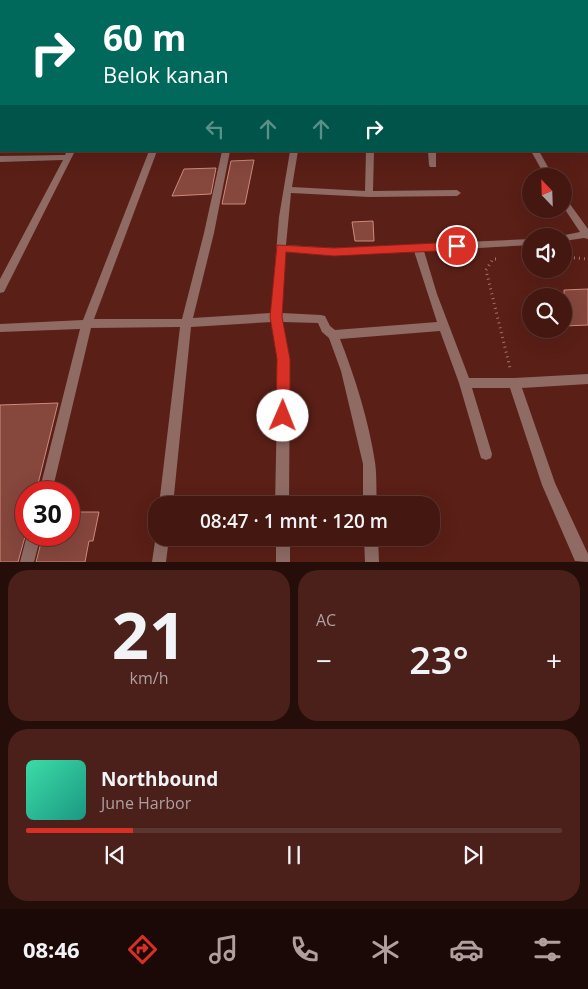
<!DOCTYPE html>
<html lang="id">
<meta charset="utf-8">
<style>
body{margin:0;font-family:"Open Sans",sans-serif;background:#4b201a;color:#f1f3f6;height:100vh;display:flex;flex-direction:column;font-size:19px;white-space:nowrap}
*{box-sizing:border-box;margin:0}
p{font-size:16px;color:#af9f9f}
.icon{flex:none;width:28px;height:28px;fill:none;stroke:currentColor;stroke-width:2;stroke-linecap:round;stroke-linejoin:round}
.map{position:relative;height:562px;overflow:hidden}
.details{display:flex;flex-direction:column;gap:8px;padding:8px;background:#250d09;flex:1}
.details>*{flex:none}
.top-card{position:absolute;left:0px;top:0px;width:589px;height:152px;box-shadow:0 5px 20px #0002,0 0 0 1px #5c3631;background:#00695c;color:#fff;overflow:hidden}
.needle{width:32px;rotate:337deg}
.controls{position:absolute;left:522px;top:168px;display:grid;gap:10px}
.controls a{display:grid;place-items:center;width:50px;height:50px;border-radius:50%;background:#441711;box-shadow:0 5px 20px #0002,0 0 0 1px #5c3631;font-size:25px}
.speed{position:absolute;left:15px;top:481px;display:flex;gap:10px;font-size:25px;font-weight:700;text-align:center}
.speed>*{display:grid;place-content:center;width:65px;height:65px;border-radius:50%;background:#441711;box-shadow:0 5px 20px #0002,0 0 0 1px #5c3631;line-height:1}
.speed .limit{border:8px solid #d22;background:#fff;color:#111}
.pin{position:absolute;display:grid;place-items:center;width:42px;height:42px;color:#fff;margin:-21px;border:2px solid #fff;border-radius:50%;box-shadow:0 1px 5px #0007}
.me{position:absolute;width:55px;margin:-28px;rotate:1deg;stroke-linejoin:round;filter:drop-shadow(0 0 4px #0008)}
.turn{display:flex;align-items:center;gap:18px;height:105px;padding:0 20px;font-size:22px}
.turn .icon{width:65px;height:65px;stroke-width:2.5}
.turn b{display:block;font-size:35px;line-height:42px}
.lanes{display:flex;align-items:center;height:48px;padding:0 20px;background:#0003;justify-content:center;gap:25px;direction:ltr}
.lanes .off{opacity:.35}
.big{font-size:38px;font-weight:600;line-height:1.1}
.details .tile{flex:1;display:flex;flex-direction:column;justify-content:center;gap:8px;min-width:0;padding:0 18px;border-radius:20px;background:#4b201a}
.details .dial{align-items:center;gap:0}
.dial b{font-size:65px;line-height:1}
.song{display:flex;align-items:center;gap:15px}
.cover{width:60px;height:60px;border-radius:8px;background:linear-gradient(135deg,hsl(160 70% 55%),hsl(170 70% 35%))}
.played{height:5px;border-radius:2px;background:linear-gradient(90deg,#d93025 20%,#5c3631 20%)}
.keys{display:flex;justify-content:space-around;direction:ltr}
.heat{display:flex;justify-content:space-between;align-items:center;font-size:28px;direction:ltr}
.details .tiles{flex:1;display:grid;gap:8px;grid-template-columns:1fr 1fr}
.tile:last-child{grid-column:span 2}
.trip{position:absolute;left:148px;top:496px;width:292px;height:50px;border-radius:20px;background:#441711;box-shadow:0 5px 20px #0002,0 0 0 1px #5c3631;font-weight:600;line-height:50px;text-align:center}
.menu{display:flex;height:80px;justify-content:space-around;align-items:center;background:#1b0907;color:#af9f9f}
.menu .icon{width:35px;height:35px}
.menu .selected{color:#d93025}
.menu b{font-size:22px;color:#f1f3f6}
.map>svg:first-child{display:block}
.building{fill:#86473d;stroke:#cf897d}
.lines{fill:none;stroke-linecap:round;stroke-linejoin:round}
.path-far1{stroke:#a1756f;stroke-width:2;stroke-dasharray:0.5 2.5;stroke-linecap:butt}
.path{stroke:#a1756f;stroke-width:3;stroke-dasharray:1 4;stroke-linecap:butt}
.street{fill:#8f6b64;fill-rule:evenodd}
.route{fill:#d93025;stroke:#8d1f18}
</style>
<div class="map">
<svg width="588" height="562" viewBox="0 0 588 562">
<rect width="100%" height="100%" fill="#5a1f17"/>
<path class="building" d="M254,160L245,204H222L231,161Z
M216,168L211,194L172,196L184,169Z
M373,221L374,241H355L352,222Z
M588,289V325L564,326V290Z
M58,403L36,492H26V533L18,562H0V405Z
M69,512H99L93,541H89L85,562H36L43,535H69Z"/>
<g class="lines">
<path class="path-far1" d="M347,0L380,1"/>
<path class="path" d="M564,257L588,259
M496,259H493L486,270L510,368"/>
<path class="street" d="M392,0H398L399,1H393Z
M474,0H485L486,1H475Z
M0,21H1V25H0Z
M67,151H75L4,292L0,293V279L63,160L0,162V156L65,155Z
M149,151H157L94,319H182L204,233L222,151H230L214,233L193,318L271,313L279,217L290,151H298L292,187L365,191L366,151H374L373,191L457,190L461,193L457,196L369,197L291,193L286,245L334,248L531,239V245L424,251L437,294L469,378H514L588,374V384L522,388L555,483L588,554V562L575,561L542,485L510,388H472L492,454L491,458L486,460L481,458L459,383L440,331L340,339C355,377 369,422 375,462C377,476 376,491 377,505H363V464L341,371L329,338L322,332L318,323L282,322L290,359L289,505H275L278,359L272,322L191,327L173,505H159L180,327L91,328L52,492H39L80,329L0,332V324L83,320ZM414,251L437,322L335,330L330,326L325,316L321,315L282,313L285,252L334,256Z
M428,151H436V167H430L429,165Z
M531,151H539L553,176H545Z
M564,199L567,200L588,229V239L584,238L564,241V236H560L580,232L564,208Z
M27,535H41L34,562H20Z
M156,535V538H169L166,562H152Z
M276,538H290V562H276Z
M364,538H378L379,562H365Z"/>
</g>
<path class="route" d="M457,242L463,246L457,250L334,256L286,252L282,317L290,359V416L288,421L283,423L278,421L276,416L277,359L270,317L277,245L334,248Z"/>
</svg>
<div class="controls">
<a><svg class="needle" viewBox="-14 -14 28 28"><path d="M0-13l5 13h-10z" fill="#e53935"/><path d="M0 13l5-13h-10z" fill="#af9f9f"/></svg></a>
<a><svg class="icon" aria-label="sound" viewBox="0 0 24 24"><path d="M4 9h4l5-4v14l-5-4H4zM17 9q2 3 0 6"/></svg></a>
<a><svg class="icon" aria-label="search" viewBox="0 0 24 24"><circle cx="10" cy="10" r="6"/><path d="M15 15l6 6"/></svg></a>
</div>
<div class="speed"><div class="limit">30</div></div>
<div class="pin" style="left:457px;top:246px;background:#d93025"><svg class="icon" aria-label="arrive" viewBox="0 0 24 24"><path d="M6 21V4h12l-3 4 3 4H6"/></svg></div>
<svg class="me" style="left:283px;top:416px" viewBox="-20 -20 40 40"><circle r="19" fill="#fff"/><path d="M0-13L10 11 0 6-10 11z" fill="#d93025"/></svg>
<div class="trip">08:47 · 1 mnt · 120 m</div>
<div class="top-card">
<div class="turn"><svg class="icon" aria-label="right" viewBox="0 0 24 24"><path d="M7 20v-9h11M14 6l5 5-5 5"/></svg><div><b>60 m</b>Belok kanan</div></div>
<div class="lanes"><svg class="icon off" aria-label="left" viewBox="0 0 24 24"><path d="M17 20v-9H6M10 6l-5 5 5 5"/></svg><svg class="icon off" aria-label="ahead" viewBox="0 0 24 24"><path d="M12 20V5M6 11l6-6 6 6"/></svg><svg class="icon off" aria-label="ahead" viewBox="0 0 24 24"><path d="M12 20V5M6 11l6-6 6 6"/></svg><svg class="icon" aria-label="right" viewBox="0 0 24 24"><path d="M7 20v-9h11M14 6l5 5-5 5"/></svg></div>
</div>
</div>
<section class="details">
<div class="tiles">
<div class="tile dial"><b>21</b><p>km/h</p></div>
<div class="tile"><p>AC</p>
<div class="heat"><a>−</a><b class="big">23°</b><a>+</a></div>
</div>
<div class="tile">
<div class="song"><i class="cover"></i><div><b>Northbound</b><p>June Harbor</p></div></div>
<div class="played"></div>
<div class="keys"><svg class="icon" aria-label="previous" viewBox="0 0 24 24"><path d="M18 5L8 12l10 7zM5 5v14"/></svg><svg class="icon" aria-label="pause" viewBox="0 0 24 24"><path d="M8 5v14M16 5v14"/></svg><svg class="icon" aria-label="next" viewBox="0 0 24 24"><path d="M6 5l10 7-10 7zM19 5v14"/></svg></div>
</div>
</div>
</section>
<nav class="menu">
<b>08:46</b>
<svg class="icon selected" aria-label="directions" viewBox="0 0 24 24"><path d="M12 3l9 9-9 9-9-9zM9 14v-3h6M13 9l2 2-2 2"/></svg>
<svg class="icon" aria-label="music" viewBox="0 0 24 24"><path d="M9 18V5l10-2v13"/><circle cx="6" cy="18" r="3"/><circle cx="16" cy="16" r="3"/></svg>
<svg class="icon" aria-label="phone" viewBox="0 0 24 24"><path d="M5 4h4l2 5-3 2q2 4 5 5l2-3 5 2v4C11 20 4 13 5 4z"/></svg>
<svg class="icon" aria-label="climate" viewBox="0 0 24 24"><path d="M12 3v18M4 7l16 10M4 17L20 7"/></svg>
<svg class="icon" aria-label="car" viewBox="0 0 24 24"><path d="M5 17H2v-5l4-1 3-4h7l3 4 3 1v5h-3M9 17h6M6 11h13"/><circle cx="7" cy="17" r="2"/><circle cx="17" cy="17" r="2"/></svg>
<svg class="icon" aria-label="filters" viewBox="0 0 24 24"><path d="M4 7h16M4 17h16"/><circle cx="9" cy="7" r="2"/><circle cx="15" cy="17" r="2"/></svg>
</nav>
